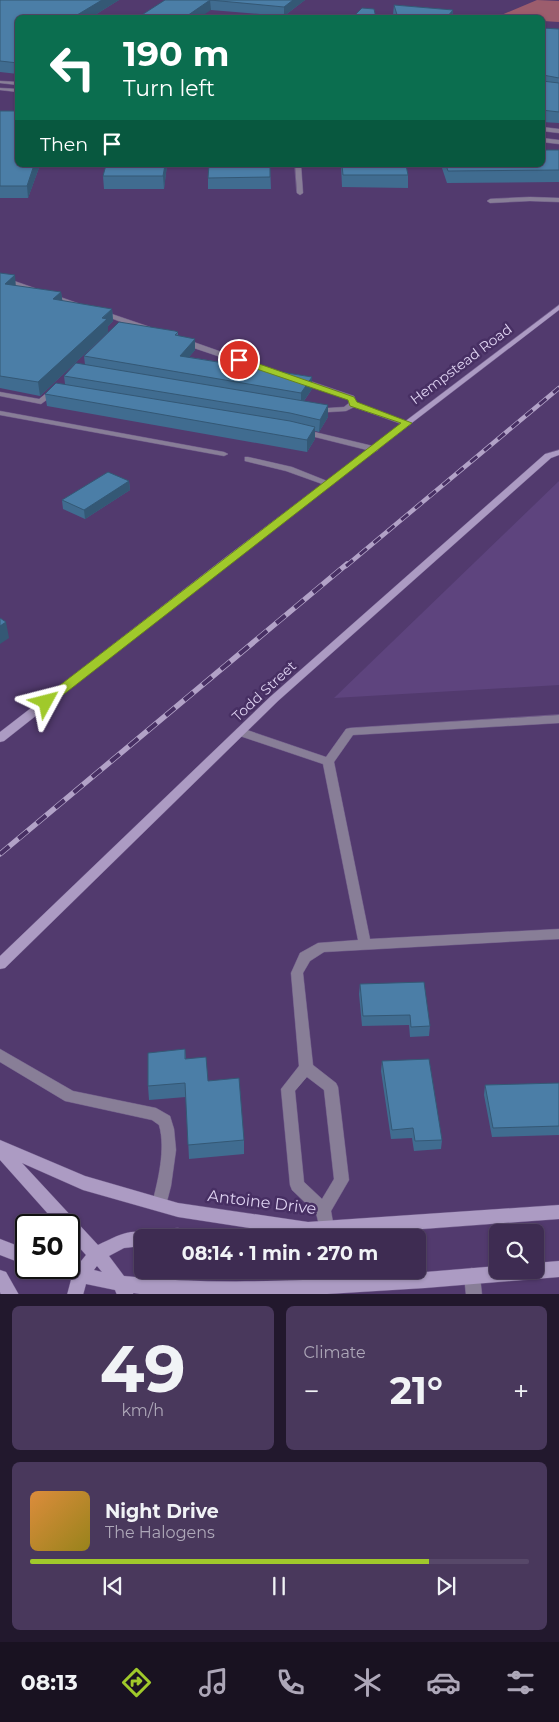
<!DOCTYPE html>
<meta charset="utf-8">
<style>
body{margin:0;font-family:Montserrat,sans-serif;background:#49385c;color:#f1f3f6;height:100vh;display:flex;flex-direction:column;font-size:19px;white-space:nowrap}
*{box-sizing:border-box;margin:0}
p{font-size:16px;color:#ada7b8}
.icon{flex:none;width:28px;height:28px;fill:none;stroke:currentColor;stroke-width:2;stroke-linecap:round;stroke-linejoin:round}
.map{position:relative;height:1294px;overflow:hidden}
.sheet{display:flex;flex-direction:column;gap:12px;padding:12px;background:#22182d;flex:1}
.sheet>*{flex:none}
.top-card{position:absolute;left:15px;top:15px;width:530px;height:152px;border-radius:8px;box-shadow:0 1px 4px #0004,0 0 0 1px #574869;background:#0b6e4f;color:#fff;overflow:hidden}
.fabs{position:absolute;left:489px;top:1224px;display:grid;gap:10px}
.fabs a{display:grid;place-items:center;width:55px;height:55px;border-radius:8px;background:#3e2c52;box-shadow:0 1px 4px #0004,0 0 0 1px #574869;font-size:25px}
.speed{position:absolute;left:15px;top:1214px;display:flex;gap:10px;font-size:25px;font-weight:700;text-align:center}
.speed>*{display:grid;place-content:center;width:65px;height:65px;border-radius:50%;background:#3e2c52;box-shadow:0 1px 4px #0004,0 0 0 1px #574869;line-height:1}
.speed .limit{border:2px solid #111;border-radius:8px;background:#fff;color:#111}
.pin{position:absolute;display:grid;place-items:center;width:42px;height:42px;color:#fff;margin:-21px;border:2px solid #fff;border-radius:50%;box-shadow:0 1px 5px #0007}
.me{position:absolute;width:55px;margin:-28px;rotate:52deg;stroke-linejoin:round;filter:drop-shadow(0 0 4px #0008)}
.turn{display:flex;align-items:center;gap:18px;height:105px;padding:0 25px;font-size:22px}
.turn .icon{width:65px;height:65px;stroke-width:2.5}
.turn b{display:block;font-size:35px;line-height:42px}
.then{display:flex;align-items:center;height:48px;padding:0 25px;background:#0003;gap:10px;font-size:19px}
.big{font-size:38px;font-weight:700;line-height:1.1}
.sheet .widget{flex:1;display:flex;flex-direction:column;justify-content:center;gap:8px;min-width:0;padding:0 18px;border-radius:8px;background:#49385c}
.sheet .dial{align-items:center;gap:0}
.dial b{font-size:65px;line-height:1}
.song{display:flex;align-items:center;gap:15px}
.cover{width:60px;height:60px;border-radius:8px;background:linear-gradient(135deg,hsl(30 70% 55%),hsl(50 70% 35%))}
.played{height:5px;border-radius:2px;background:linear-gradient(90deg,#a0c92b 80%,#574869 80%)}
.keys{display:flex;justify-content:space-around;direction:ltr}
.heat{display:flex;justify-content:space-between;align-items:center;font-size:28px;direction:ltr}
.sheet .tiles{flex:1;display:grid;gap:12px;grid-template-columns:1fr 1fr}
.widget:last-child{grid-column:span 2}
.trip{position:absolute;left:134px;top:1229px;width:292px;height:50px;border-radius:8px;background:#3e2c52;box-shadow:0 1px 4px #0004,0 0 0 1px #574869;font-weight:700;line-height:50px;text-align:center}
.tab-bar{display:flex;height:80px;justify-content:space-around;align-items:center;background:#191221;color:#ada7b8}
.tab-bar .icon{width:35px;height:35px}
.tab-bar .selected{color:#a0c92b}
.tab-bar b{font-size:22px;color:#f1f3f6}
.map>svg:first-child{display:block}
.built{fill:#5e447e}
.forest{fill:#9c5d6d}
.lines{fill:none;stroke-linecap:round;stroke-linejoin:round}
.lane-casing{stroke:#6e5988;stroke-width:1}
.street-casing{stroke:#6e5988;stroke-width:1}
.secondary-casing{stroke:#6e5988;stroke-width:1}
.lane{fill:#887e97;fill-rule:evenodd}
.street{fill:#887e97;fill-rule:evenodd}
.secondary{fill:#ac9bc3;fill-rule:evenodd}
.rail-far1-casing{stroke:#b2a2c7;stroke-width:4.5}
.rail-casing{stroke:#b2a2c7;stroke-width:5.5}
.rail-far1{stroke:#472f63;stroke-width:3;stroke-dasharray:9;stroke-linecap:butt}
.rail{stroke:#472f63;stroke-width:4;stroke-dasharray:12;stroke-linecap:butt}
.wall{fill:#406c90}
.shaded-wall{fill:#345875}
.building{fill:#4b7ea7;stroke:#345875}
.route{fill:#a0c92b;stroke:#68831c}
.labels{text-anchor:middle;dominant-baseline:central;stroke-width:5;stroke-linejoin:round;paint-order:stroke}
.street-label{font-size:14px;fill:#dfd3f2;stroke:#472f63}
.near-street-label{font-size:16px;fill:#dfd3f2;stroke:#472f63}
</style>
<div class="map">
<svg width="559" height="1295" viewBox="0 0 559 1295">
<rect width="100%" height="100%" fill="#523a6e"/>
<path class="built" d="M559,481V685L334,698Z"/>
<path class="forest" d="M537,0L559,1V22L543,21L542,18L499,16Z"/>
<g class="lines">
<g class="lane-casing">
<path id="lane" d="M0,81L18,82V85L0,83Z
M542,127L559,129V133L542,131Z
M295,165H301L303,193L300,195L297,193Z
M530,197L559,198V202L530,201L490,203L487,201L490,199Z
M0,276L83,305L84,306L79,307L0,280Z
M100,310L150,327L151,329L144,331L98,313L97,312Z
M179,339H185L284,374L283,376H277L179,343Z
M298,379H304L354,396L356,403L411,423L410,425H404L354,407L346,411L313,413V409L344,407L349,403L348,399L298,383Z
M53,388H56L60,390L41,404L0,396V392L39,399Z
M0,411L224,452L228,454L224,456L0,415Z
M299,429H302L377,447L378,449L377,451H371L299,433Z
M245,457H248L292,467L332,483L328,486L325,485L286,471L245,461Z
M0,1049L73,1091L156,1108L170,1116L174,1129L176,1150L171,1186L165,1209L160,1211L155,1209L152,1204C158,1180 166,1149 159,1125L152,1120L65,1101L0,1062Z
M472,1268L478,1271L480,1276L482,1295H466L464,1276L466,1271Z"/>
</g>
<g class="street-casing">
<path id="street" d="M0,88L18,89V92L0,90Z
M542,138L559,140V144L542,142Z
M559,715V723L353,735L334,762L370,939L559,929V939L324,952L310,961L303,973L313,1065L336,1083L338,1087L349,1180L331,1211L334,1228L331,1233L326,1235L321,1233L316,1213L292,1190L290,1185L281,1089L299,1066L291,973L300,953L318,943L358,940L323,764L237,735L236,732L237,729L241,728L326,757L346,729L350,728ZM307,1077L324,1090L334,1179L322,1199L304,1182L295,1091Z"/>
</g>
<g class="secondary-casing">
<path id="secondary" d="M559,305V310L232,561L4,741L0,742V732L226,557Z
M559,450V455L551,458L278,701L5,968L0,969V956L270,697L545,454Z
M0,1140L85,1176L178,1203L308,1222L559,1205V1219L301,1238H262L264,1233L269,1231L178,1217L83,1190L22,1163L98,1245C113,1238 131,1227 147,1234L149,1238H142V1246L124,1248L109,1256L124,1276C246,1289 376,1276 498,1266V1270H535V1263L559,1261V1277L425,1288L311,1295H146L133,1293L134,1295H117L115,1290L86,1284L83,1295H67L71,1280L46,1273L44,1268H69V1264L77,1266L86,1255L69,1236V1225H58L0,1160ZM97,1266L102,1272L94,1270Z
M178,1228L193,1233L195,1238H151L153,1233Z
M0,1239L26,1249V1265L0,1255Z
M0,1270L6,1272L19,1295H1L0,1292Z"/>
</g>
<use href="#lane" class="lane"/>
<use href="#street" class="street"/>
<use href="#secondary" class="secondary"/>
<g class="rail-far1-casing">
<path id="rail-far1" d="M346,566L559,388"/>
</g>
<g class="rail-casing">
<path id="rail" d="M0,854L347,564"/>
</g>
<use href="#rail-far1" class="rail-far1"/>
<use href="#rail" class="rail"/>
</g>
<path class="wall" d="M0,0H119L90,18H18V74L0,72Z
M165,0H305L284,16L211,10Z
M394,5L453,10L452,18H394L393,15Z
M542,28L559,29V123L542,122Z
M0,111L40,165L28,198H0Z
M559,150V182L447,183L441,165H542Z
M167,165L164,189H104L103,176Z
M270,165L271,189H208V178Z
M341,165H406L408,175V188L342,187Z
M0,273L16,286L61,292L62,301L112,309L113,321L108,326V332L40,396L0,388Z
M178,332V336L195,339V350L189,357L312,377V389L304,401L328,417L319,432L315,431V439L307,452L47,406L45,394L65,384L64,376L85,365L84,356Z
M129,481L130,490L85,519L63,509L62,500Z
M360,984L430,1026L429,1036L410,1037L409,1025L362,1026L359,994Z
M185,1049L186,1059L208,1081L244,1140V1154L189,1159L186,1097L149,1100L148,1086Z
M382,1061L442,1140L441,1149L414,1151L412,1138L391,1139L381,1071Z
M559,1083V1135L492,1137L484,1095L485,1085Z"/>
<path class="shaded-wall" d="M102,0H119L90,18H72Z
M210,0L211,10L199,18H184Z
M293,0H305L284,16V7Z
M453,10L452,18H446Z
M34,165H40L28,198L27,186Z
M165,165H167L164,189L163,176Z
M15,275L16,288L5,284Z
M61,292L63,304L53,299Z
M112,309L113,321L108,326V332L40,396L38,382Z
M195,339V350L181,367L180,356Z
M312,377V389L301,405V393Z
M328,405V417L319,432L320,420Z
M315,427V439L307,452V440Z
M129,481L130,490L85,519L84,510Z
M6,622L9,638L0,644V626Z"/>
<path class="building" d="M0,0H102L72,18H18V63L0,61Z
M165,0H210L184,18H137Z
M210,0H293L284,7Z
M394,5L453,10L446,18H398Z
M362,8L374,9L376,18H352Z
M542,28L559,29V78L543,75L542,78Z
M542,81L559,83V112L542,110Z
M0,111H18V165H34L27,186H0Z
M542,150H559V170L448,171L446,165H542Z
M106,165H165L163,176H103Z
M209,165H270V177L208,178Z
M342,165H406L408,175H343Z
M0,273L15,275L5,284L61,292L53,299L112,309L102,318L107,319L38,382L0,376Z
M119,322L175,331L178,332L175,335L195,339L180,356L312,377L301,393L84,356Z
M76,363L328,405L320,420L290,413L64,376Z
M56,383L290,421L315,427L307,440L45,394Z
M108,472L129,481L84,510L62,500Z
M0,618L6,622L0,626Z
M424,982L430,1026L411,1027L410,1015L363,1016L360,984Z
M185,1049V1059L206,1057L208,1081L239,1078L244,1140L188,1145L185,1083L148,1086V1053Z
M429,1059L442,1140L415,1141L413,1128L392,1130L382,1061Z
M559,1083V1126L493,1128L485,1085Z"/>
<path class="route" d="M239,357L354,397L357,402L412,423L50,705H42L40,702L42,699L401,423L350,406L348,400L236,362V358Z"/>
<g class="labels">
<g class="street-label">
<text transform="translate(461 364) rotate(-37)">Hempstead Road</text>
<text transform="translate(264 691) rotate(-43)">Todd Street</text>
</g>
<g class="near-street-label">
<text transform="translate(262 1202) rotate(7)">Antoine Drive</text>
</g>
</g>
</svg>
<div class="fabs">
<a><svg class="icon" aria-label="search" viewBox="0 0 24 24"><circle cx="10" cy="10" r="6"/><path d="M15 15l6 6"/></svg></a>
</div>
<div class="speed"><div class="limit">50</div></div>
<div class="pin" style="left:239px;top:360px;background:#d93025"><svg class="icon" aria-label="arrive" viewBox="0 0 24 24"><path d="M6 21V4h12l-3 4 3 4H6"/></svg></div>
<svg class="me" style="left:46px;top:702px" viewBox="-20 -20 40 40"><path d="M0-17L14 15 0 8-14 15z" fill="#a0c92b" stroke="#fff" stroke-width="4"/></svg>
<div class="trip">08:14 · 1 min · 270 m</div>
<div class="top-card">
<div class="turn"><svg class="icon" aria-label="left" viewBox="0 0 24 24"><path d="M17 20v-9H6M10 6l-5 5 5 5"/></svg><div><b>190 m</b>Turn left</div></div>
<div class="then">Then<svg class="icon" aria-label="arrive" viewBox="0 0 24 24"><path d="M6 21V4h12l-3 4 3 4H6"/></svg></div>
</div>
</div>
<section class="sheet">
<div class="tiles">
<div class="widget dial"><b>49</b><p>km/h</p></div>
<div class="widget"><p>Climate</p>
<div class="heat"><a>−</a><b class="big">21°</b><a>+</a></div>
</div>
<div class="widget">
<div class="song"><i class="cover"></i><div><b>Night Drive</b><p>The Halogens</p></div></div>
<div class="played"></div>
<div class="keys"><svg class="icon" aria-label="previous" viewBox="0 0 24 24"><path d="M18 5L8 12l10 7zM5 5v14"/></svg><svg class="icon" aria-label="pause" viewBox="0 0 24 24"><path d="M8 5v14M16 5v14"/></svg><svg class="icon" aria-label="next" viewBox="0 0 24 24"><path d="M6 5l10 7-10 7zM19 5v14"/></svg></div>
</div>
</div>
</section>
<nav class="tab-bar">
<b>08:13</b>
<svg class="icon selected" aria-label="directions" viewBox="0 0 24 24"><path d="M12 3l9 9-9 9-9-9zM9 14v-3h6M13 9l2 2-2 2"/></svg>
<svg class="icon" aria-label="music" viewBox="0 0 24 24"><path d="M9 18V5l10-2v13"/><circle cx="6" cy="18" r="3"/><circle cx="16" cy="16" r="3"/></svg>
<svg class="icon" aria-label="phone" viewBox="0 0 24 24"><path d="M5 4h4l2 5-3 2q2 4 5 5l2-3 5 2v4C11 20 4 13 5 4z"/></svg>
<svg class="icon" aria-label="climate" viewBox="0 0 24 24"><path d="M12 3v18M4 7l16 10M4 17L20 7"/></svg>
<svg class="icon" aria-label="car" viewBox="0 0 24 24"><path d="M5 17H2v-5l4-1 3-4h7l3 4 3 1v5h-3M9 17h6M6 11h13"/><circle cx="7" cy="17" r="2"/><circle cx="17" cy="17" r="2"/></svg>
<svg class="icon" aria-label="filters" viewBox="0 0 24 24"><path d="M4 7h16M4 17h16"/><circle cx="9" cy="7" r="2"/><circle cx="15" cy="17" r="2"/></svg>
</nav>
